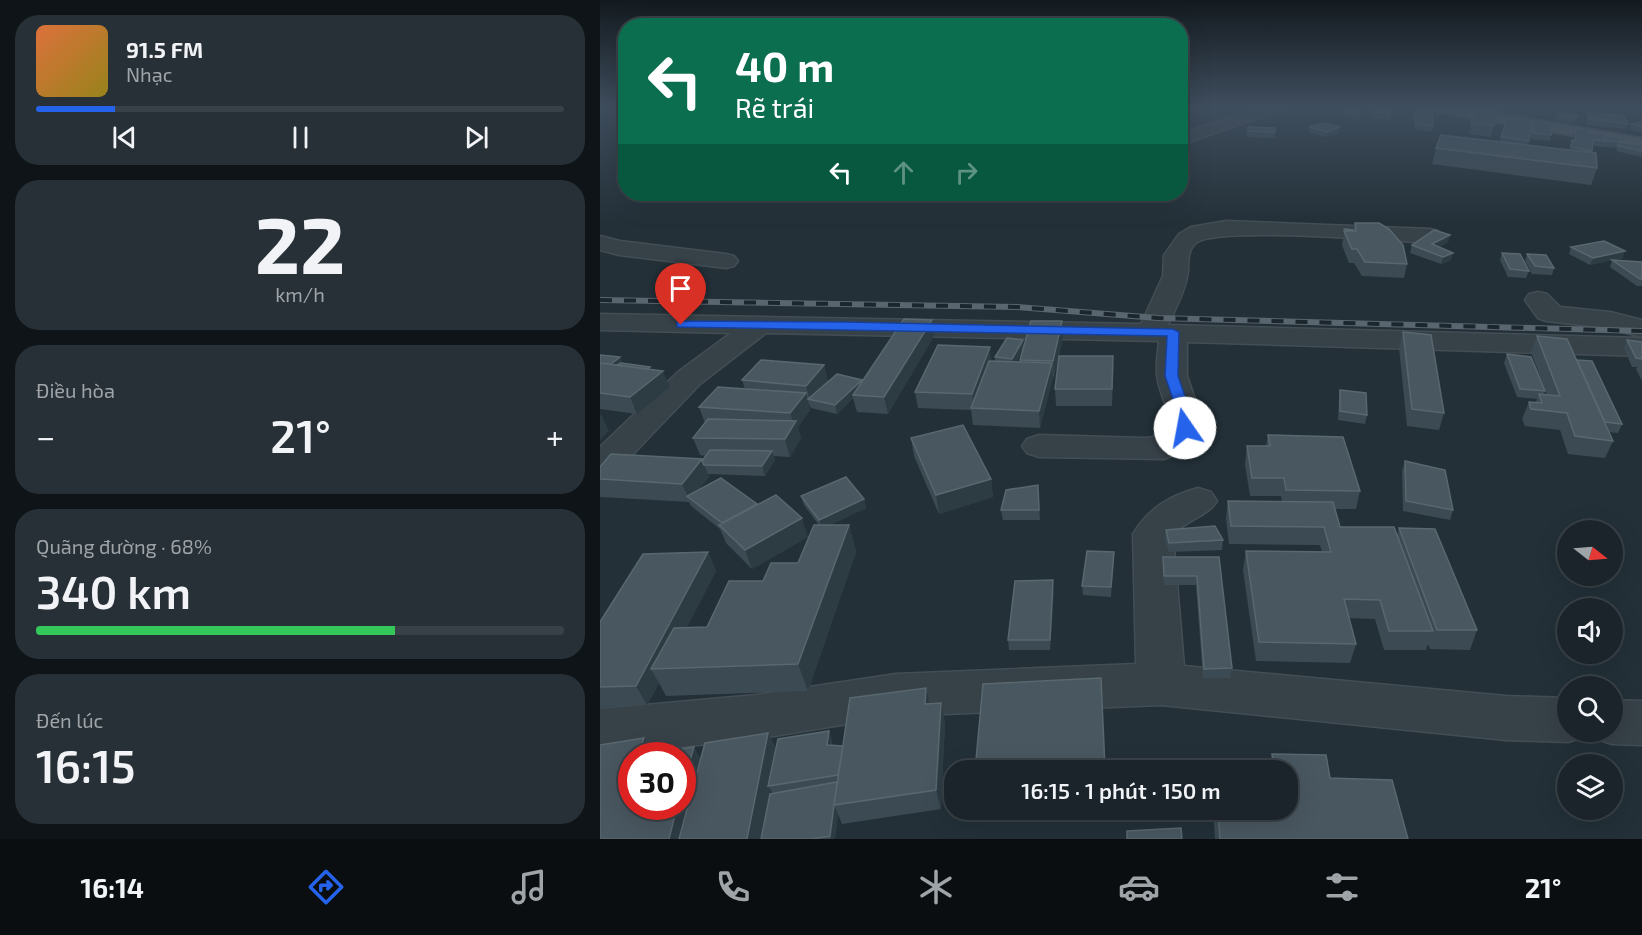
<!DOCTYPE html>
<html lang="vi">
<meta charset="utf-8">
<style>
body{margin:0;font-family:"Exo 2",sans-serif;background:#273036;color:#f1f3f6;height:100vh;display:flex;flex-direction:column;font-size:22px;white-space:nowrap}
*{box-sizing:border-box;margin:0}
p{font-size:20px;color:#9fa4a8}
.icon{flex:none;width:33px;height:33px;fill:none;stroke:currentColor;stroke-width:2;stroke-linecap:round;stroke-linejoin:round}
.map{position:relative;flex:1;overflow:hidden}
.details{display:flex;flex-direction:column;gap:15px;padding:15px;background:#0e1417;width:600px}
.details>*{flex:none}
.guide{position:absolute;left:18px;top:18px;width:570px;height:183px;border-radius:24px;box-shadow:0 6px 24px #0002,0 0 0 2px #384147;background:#0b6e4f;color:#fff;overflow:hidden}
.needle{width:39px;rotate:107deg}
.buttons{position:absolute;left:957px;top:520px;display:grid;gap:12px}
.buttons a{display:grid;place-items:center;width:66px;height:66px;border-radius:50%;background:#1a242a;box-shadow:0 6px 24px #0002,0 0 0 2px #384147;font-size:30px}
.speed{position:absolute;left:18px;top:742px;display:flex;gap:12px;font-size:30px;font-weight:700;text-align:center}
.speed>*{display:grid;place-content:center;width:78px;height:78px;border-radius:50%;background:#1a242a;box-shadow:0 6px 24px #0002,0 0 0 2px #384147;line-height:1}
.speed .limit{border:9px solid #d22;background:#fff;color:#111}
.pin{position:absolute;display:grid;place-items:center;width:51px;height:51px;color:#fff;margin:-62px -26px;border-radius:50% 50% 50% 0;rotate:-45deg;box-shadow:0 0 6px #0007}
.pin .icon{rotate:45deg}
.me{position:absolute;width:66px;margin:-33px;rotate:348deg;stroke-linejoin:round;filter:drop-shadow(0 0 4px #0008)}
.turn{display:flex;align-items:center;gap:21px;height:126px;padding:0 18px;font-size:27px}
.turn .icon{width:78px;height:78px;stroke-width:2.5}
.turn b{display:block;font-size:42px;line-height:51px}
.lanes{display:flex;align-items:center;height:57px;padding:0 18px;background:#0003;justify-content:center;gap:30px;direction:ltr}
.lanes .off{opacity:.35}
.big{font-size:45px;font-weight:600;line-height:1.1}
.details .widget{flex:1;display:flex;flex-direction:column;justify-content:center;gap:9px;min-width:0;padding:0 21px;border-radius:24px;background:#273036}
.details .dial{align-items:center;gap:0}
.dial b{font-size:78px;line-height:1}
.song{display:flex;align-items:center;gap:18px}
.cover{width:72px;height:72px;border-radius:9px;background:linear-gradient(135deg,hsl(20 70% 55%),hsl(50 70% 35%))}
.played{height:6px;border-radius:3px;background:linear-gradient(90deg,#2563eb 15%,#384147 15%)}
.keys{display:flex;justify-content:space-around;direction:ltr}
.heat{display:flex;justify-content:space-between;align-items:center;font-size:33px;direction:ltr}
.charge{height:9px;border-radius:4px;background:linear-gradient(90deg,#34c759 68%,#384147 0)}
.trip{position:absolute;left:344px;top:760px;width:354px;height:60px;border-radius:24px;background:#1a242a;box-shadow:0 6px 24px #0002,0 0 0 2px #384147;font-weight:600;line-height:60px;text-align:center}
.tabs{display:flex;height:96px;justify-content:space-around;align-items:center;background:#0a0e11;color:#9fa4a8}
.tabs .icon{width:42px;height:42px}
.tabs .active{color:#2563eb}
.tabs b{font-size:27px;color:#f1f3f6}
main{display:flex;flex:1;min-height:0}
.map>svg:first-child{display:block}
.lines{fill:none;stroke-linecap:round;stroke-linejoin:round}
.minor-casing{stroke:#434d54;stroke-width:3}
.major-casing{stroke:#434d54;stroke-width:3}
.minor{fill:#374148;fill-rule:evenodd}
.major{fill:#556168;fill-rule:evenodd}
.rail-casing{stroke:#59666f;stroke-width:6}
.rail{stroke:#1c262d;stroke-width:4;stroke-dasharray:12;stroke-linecap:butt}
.wall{fill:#3c4b53;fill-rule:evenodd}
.shaded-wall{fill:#2d3b43}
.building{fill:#495760;stroke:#59676f;stroke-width:1.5}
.route{fill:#2563eb;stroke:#184099;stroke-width:1.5}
</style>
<main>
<section class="details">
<div class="widget">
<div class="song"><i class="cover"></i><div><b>91.5 FM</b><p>Nhạc</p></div></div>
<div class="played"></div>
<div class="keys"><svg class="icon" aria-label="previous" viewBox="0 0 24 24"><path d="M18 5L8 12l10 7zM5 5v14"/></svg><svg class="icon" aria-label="pause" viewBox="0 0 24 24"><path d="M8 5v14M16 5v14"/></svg><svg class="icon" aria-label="next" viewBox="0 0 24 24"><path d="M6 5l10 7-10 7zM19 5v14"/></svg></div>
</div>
<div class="widget dial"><b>22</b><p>km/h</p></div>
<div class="widget"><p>Điều hòa</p>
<div class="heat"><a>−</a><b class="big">21°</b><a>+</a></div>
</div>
<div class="widget"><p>Quãng đường · 68%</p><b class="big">340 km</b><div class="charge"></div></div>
<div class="widget"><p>Đến lúc</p><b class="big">16:15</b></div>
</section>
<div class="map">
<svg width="1042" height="839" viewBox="0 0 1042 839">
<rect width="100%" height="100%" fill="#233038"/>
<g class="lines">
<g class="minor-casing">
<path id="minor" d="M665,106H687L684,109L580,145V134Z
M626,221L830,229L838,231L841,236L838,241L830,243C794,241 616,226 596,243C585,253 590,265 587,277C584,294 575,309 568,325L1042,338V356L587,342V376L600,414L602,428L590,448L564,459L439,457L427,453L422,446L427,439L439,435L544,438C589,436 559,401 557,375C556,364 558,352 559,341L166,333L100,384L13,475L0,478V447L78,372L131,333L0,330V314L541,324L563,276L564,255L579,234L591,227Z
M0,236L20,241L126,254L134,256L138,261L134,266L126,268L19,255L0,250Z
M938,292L947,294L960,307L1010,312L1042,320V337L1008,328L946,321L938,318L925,300L929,294Z
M598,488L611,492L617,501C607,517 585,520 573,535L584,666L906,696L968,698V732H987L986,736L968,742L906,740L561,705L296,716L156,739L0,755V709L156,695L296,674L536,664L533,534C549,508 569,496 598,488Z
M1012,700L1042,701V745L1012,744L994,738L992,732H1012Z"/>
</g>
<g class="major-casing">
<path id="major" d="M825,106H858L1042,138V148L833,111Z"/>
</g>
<use href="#minor" class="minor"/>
<use href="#major" class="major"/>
<g class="rail-casing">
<path id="rail" d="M0,300L417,307L558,318L1042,331"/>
</g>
<use href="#rail" class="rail"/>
</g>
<path class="wall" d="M742,106H758L760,114L759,119L745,118Z
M793,106L790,120L771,118L772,112Z
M815,109L833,126L832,132L814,129V114Z
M898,110L891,137L869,134L871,123Z
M989,113L1028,124L1026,129L986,125Z
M978,115L975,124L955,121L957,116Z
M907,119L929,141L928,145L969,150L972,140H974L973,135L975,129L989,133L1008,136L1021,142L1038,145L1042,142V157L1016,151L1017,148L993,146L992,152L997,168L991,185L832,164L836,148L900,141Z
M933,121L951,135L950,141L931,139V127Z
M1042,122V133L1029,129L1031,124Z
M648,127L675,132V138L647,137Z
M710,127L739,133L727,137L710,133Z
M755,223L807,264L804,278L762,276L754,263H749L742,245L745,229L753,230Z
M850,235L848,242L839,247L851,260L841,264L810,253L812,245Z
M971,247L1023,258L1014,260L1042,262V286H1037L1010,267L1012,260L990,265L969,254Z
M902,253L929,271L926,278L908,277L900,260Z
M927,254L954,268L952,275L932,274L925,261Z
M332,320L334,336L288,414L257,412L253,398L237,414L211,408L208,402L210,410L198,427L201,438L190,457L173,456L175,460L165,476L108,474L109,477L99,489L157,504L208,537L152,569L126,543L120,529L91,506L89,502L0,497V467L102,459V461L106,456L100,455L93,438L105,423L99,407L145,389L142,380L224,365L228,382L262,380Z
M803,332L844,413L839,430L807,426L799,348Z
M937,336L977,360L1022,424L1018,433L1009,432L1013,441L1005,458L968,454L960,430L925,426L922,419L929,402L935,403L937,399L917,397L904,363L907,354L945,391L944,395H947L931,352Z
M463,337L454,377H453L440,428L373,425L371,410L318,408L315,392L392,361H395V357L423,340L424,346ZM422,351L420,362H416Z
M1027,340L1042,342V381L1036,369L1037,367H1032L1024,348Z
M0,355L23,363L51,369L70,387L37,414L0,409Z
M513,373L512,406H456L455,389Z
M740,390L767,415L765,424L738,420L739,399Z
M668,435L760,491L756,509H735L740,527L797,536L799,528L877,630L870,650L830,649L828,644L826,650H784L775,619L749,618L756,644L750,663L656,661L643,570L646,551L722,552L720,545L629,544L626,519L628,501L682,502L681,496H650L645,464L647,446H666Z
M311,438L391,479L393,497L339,514L314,456Z
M805,461L853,510L850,520L803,511L802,471Z
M438,485L440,520H403L401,510Z
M201,496L264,499L266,508L230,525H249L256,552L208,691L66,696L59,683L47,705L0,707V622L108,552L116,571L87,627H107L163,581L198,563L219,525L204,505Z
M566,530L623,540L622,550L569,552L565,539Z
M514,552L511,597L483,595L482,586Z
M563,557H619L632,668L630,678H603L596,585H564Z
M454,590L450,650H409L408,640Z
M501,678L505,771H375Z
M326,688L329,704L345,722L341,809L242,824L238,814L235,839H161L172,793L170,789L161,839H0L53,753L94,747L100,759L168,733L176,749L229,731L232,741V746H243Z
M672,754L808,839H615L613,810H687V771H669Z"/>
<path class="shaded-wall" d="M740,127L739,133L727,137L728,132Z
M850,235L848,242L830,251L832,244Z
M1025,251L1023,258L990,265L993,258Z
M853,253L851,260L841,264L843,257Z
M332,320L334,336L288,414L284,397Z
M462,321L463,337L454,377L453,361Z
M423,340L424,348L413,367L412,359Z
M390,347L392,363L374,408L372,394Z
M20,357L24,366L2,371Z
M452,363L453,379L440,428L439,411Z
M224,365L228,382L210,400L206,386Z
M63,371L70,387L37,414L30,397Z
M262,380L253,395V398L237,414L235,405Z
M206,393L210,410L198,427L201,438L190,457L185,439L194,424L190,413Z
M1,414L9,431L0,440V415Z
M172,451L175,460L165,476L162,466Z
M102,459L109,477L91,500L88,497L82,484Z
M391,479L393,497L339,514L336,495Z
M264,499L266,508L222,529L219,520Z
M202,518L208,537L152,569L145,550Z
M249,525L256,552L208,691L198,664Z
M108,552L116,571L66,668L51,669L59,683L47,705L36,686Z
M514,552V562L511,597V587Z
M453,580L454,590L450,650V640Z
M326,688L330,707L325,704Z
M341,703L345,722L341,809L336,790Z
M229,731L232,741L230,755L227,745Z
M168,733L177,752L168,786L170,789L161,839H147Z
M44,738L54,756L38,755Z
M94,747L104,765L86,839H69L77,807H82V788Z
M237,782L234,805L238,814L235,839H231L230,836Z"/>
<path class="building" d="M744,106H758L760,114L745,113Z
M775,106H793L791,114L772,112Z
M815,109L832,110L833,126L816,124Z
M876,109L898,110L894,126L871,123Z
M959,112L978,115L977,118L957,116Z
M989,113L1023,115L1028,124L988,119Z
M907,119L932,123L929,141L901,137Z
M933,121L951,123V135L933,133Z
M1042,122V127L1031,124Z
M722,123L740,127L728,132L710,127Z
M648,127L675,128V132L648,131Z
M975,129L989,130V133H1005L1008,136H1004L1005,141L1008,136L1022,138L1020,142L1005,141L993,140L992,151L971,147L972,140L976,141Z
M841,135L996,153L997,168L836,148Z
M1020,142L1038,145L1042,142V151L1018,146Z
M755,223H779L789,229L803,245L807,264L765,262L757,249H752L744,231H756Z
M745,229L753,230L754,231H747Z
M834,230L850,235L832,244L853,253L843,257L812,245Z
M1004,241L1025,251L993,258L971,247Z
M902,253L920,254L929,271L910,269Z
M927,254L946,255L954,268L935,266Z
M1012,260L1042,262V279H1040Z
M304,319L332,320L284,397L253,395Z
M431,321H462L453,361L420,360Z
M803,332L831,335L844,413L812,409Z
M937,336L967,339L1013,441L975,436L967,413L931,409L929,402L942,403L939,394L960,396Z
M407,338L423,340L412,359L395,357Z
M1027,340L1042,342V356L1041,359L1036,358Z
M338,345L390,347L372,394L315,392Z
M907,354L931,357L945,391L920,389Z
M0,355L20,357L11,364L0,363Z
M459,356H513L512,389H455Z
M161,360L224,365L206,386L142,380Z
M977,360L992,361L1022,424L1005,422Z
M389,361L452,363L439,411L371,408Z
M0,363L63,371L30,397L0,393Z
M21,363L50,367L47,369L17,365Z
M237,374L262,380L235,405L208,399Z
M118,387L206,393L190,413L99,407Z
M740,390L766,393L767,415L740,411Z
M108,419L196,421L185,439L93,438Z
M363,425L391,479L336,495L311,438Z
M668,435L743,437L760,491L686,490L684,478H652L647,446H670Z
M110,450L172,451L162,466L104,465L102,461Z
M11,454L102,459L82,484L0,479V467Z
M805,461L845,470L853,510L806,501Z
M246,477L264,499L219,520L201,496Z
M121,478L157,504L122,523L87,496Z
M438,485L439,510H401L406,490Z
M176,495L202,518L145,550L119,525Z
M628,501L733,502L740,527H794L833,631H789L780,600L744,599L756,644L659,642L646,551L731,552L724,527L631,526Z
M214,525H249L198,664L51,669L74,628L107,627L129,581H163L171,563H198Z
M615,526L623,540L569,543L566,530Z
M799,528L835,529L877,630H837Z
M487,551L514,552L511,587L482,586Z
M108,552L36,686L0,687V622L43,554Z
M563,557H619L632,668L604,669L597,576H564Z
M453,580L450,640H408L415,581Z
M501,678L505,769L474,771H375L383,684Z
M326,688L325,704L341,703L336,790L234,805L250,698Z
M229,731L227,745L243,746L238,775L168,786L178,739Z
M168,733L147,839H79L105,743Z
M44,738L38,755L94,747L82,788V756H32V807H77L69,839H0V745Z
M672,754L726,755L730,778L792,780L808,839H620L618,810H687V771H675Z
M237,782L230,836L212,839H161L170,794Z
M581,828L582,839H527V831Z"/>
<linearGradient id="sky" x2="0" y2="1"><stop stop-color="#131a1f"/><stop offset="0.48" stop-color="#3f4e5e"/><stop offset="1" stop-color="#3f4e5e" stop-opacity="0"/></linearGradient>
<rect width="1042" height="223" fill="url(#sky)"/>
<path class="route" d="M81,321L247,322L573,329L579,332L578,376L591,414L592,428L585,432L579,428L578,414L565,376L567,336L77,327V322Z"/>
</svg>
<div class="buttons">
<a><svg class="needle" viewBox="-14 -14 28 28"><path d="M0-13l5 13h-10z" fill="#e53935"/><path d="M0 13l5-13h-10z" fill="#9fa4a8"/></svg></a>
<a><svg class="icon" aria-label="sound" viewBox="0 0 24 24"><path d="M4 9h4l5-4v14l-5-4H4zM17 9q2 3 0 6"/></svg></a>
<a><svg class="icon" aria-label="search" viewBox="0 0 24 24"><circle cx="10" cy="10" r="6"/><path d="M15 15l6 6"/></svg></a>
<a><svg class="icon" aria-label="layers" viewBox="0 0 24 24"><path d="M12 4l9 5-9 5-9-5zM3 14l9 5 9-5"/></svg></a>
</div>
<div class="speed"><div class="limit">30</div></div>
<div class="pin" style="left:81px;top:325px;background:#d93025"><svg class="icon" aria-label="arrive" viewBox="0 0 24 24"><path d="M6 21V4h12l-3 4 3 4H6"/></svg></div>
<svg class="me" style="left:585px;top:428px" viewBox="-20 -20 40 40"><circle r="19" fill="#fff"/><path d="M0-13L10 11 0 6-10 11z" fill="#2563eb"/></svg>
<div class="trip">16:15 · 1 phút · 150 m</div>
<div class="guide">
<div class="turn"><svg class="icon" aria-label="left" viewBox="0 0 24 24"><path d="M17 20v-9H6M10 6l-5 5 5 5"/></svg><div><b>40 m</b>Rẽ trái</div></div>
<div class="lanes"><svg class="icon" aria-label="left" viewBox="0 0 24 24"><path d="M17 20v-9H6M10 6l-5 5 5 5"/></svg><svg class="icon off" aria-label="ahead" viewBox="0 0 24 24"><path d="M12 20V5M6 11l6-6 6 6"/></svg><svg class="icon off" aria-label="right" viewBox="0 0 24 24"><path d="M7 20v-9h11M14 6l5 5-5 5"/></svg></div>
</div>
</div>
</main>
<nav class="tabs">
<b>16:14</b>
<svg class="icon active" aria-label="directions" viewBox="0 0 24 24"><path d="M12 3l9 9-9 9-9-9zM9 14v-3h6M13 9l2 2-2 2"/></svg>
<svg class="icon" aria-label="music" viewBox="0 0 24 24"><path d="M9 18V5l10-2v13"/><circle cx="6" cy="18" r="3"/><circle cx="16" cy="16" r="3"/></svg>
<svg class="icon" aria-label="phone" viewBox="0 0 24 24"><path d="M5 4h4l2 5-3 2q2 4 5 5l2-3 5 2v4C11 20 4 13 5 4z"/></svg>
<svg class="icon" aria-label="climate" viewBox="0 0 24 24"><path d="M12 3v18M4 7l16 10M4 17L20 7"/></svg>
<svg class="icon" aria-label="car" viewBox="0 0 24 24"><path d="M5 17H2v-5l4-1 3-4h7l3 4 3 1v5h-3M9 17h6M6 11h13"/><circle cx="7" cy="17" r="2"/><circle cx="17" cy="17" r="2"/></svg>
<svg class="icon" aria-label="filters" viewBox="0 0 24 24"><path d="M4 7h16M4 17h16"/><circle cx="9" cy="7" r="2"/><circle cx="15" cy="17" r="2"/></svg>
<b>21°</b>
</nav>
